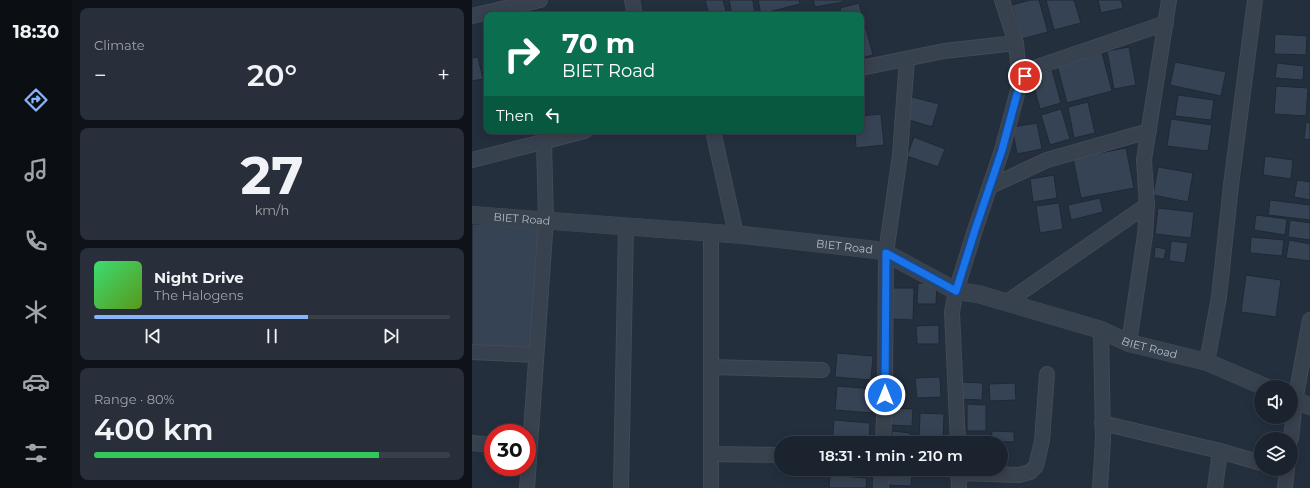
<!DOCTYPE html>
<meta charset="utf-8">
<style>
body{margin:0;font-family:Montserrat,sans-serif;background:#282f3a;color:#f1f3f6;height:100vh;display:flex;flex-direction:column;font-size:15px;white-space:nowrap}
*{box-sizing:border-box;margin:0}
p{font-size:13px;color:#a0a4aa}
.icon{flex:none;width:22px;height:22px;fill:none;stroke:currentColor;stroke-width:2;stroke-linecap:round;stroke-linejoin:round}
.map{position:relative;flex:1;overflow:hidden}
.details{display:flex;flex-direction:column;gap:8px;padding:8px;background:#0f1319;width:400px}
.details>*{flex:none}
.top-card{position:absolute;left:12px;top:12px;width:380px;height:122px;border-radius:8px;box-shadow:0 2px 10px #0003,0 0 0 1px #39404a;background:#0b6e4f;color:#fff;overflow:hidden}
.fabs{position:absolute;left:782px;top:380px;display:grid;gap:8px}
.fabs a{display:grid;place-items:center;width:44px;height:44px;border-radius:50%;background:#1b232e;box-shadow:0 2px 10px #0003,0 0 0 1px #39404a;font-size:20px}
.speed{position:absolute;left:12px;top:424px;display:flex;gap:8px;font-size:20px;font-weight:700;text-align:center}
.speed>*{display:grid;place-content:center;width:52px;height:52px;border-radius:50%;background:#1b232e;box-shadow:0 2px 10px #0003,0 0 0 1px #39404a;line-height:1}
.speed .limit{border:6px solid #d22;background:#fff;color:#111}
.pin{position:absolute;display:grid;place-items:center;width:34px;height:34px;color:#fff;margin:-17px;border:2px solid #fff;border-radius:50%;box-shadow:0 1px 4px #0007}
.me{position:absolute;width:44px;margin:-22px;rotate:0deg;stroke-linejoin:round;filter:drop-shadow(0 0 3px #0008)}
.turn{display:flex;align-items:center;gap:14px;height:84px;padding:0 12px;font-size:18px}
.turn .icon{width:52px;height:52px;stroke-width:2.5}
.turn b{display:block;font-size:28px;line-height:34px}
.then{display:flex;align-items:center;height:38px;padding:0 12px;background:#0003;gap:8px;font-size:15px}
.big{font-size:30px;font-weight:600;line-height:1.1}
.details .widget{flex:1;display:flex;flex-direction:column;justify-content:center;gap:6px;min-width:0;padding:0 14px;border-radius:8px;background:#282f3a}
.details .dial{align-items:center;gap:0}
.dial b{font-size:52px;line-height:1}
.song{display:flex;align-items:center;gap:12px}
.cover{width:48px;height:48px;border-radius:6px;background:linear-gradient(135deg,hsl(140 70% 55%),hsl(90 70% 35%))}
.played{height:4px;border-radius:2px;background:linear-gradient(90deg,#8ab4f8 60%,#39404a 60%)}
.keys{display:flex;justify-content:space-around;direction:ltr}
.heat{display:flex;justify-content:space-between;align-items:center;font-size:22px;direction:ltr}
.charge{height:6px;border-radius:3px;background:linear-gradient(90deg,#34c759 80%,#39404a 0)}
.trip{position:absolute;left:302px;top:436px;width:234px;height:40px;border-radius:20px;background:#1b232e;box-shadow:0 2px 10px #0003,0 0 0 1px #39404a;font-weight:600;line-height:40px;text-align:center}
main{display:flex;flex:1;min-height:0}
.tabs{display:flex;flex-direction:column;width:72px;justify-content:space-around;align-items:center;background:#0b0e12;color:#a0a4aa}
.tabs .icon{width:28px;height:28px}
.tabs .current{color:#8ab4f8}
.tabs b{font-size:18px;color:#f1f3f6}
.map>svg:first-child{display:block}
.building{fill:#364354;stroke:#1f2835}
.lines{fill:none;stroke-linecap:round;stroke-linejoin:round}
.minor-casing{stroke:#414a57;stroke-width:16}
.tertiary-casing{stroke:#414a57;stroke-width:18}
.minor{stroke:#38414e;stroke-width:14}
.tertiary{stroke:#38414e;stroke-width:17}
.route-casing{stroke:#114b97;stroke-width:10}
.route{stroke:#1a73e8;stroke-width:7}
.labels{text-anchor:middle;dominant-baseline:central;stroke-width:4;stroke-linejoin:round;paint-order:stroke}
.street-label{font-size:11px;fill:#b4bcc9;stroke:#1d2633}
</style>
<main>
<nav class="tabs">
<b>18:30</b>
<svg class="icon current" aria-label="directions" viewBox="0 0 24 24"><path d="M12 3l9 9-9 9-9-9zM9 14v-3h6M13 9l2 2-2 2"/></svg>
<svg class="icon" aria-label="music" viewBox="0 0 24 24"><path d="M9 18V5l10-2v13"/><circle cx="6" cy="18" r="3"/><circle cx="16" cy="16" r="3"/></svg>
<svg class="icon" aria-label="phone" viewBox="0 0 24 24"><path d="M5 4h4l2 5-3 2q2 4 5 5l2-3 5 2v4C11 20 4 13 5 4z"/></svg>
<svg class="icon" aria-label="climate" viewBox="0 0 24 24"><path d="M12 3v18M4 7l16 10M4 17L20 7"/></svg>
<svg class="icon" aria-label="car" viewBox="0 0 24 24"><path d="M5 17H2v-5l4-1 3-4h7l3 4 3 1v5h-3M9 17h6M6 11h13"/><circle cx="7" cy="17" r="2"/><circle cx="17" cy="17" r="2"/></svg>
<svg class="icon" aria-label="filters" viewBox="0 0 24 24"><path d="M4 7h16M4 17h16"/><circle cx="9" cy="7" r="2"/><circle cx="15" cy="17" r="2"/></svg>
</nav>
<section class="details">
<div class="widget"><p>Climate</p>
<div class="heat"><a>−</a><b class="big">20°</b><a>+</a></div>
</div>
<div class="widget dial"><b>27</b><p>km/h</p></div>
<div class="widget">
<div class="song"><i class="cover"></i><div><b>Night Drive</b><p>The Halogens</p></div></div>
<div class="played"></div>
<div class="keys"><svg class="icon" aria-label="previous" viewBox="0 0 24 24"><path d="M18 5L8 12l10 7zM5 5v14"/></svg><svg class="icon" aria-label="pause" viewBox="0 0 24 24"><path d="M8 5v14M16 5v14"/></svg><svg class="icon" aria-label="next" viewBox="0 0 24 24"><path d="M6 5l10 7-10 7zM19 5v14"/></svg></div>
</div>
<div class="widget"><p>Range · 80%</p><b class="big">400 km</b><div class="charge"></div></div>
</section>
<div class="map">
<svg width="838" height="488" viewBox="0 0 838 488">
<rect width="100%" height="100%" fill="#242f3e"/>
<path class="building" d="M233,0H251L255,15H237Z
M257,0H281L283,15H260Z
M286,0H327L328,4L289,14Z
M341,0H371V2L343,7Z
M558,0H567L576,32L550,39L540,5Z
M574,0H602L609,23L582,30Z
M626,0H649L651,8L629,13Z
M387,3L401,55L389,58V15H370L368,8Z
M345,12L346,15H331Z
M803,34L835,36L834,55L802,54Z
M657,47L664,85L642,89L635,51Z
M630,53L640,91L595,103L585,65Z
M6,57L11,79L0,81V58Z
M703,62L754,72L749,96L698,85Z
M805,63L832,66L831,80L803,78Z
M580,70L589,103L568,109L559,76Z
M804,86L836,88L834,116L802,114Z
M706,95L742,100L739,120L703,116Z
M440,97L467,104L460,127L434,119Z
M616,102L623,133L602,138L596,107Z
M589,109L598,139L578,145L569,115Z
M409,114L412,145L384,148L383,131H389V116Z
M699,119L740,125L736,151L695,146Z
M834,122L838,123V140L832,139Z
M565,123L570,149L545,154L540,127Z
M442,137L473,149L466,167L435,156Z
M654,148L662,188L609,198L601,158Z
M793,156L821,160L819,179L791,175Z
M686,167L721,173L716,202L681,195Z
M582,175L585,198L561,202L558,179Z
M825,180L838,182V200L822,197Z
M628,198L631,212L599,220L596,205Z
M798,200L838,205V220L796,215Z
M587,203L591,229L568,233L564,206Z
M686,208L722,212L719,238L683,234Z
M784,215L815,219L813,235L782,230Z
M818,220L838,223V240L816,237Z
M0,224L68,225L58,349L0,345Z
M779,237L812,240L810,256L778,253Z
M817,240L838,244V261L814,258Z
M699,241L716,243L713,263L697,261Z
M683,247L694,249L692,259L682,258Z
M774,275L809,280L804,317L769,312Z
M446,283L465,284L464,304H445Z
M420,288H442L441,320L419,319Z
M467,325V344H445L444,326Z
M365,353L401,356L399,380L363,377Z
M468,377L469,397L445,398L443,378Z
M487,382L511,383L510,400L487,399Z
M543,383L544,400L518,401L517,384Z
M365,386L402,389L400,413L363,410Z
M495,404L514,405V431H495Z
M417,408L441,409L440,426L416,425Z
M448,413L472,414L471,440L447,439Z
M362,420L398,423L397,443H360Z
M420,431L438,433L437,443H419Z
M520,431L542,432V442L519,441Z
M358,469H394V474L357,471Z
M414,469H440L439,486L413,485Z
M447,469H469V474H447Z
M358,475L395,478L394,488H357Z"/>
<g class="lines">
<g class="minor-casing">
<path id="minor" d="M160,0L163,15
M0,16L68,0
M389,68L472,51L544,43
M548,83L559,69L694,23
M241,131L264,234
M0,160L113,131
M519,186L575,160L677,131
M239,232V488
M535,302L675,205
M657,343L673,235L675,205L672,160L697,0
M0,352L64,355
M735,362L747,297L759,185L783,0
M239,367L350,370
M630,423L748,451L789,463
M819,439L823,401L838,320
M0,443L21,445
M411,443L413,395L414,253L428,155L435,59
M486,443L480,312L484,291L503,230L530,150L548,83L544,43L530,0
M239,454L309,455
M486,469L487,488
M487,473L547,475L558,472L564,466L570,441L575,374
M55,488L74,220L72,142
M149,488L154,226
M409,488L410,469
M628,488L631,440L629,330
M743,488L748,451
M813,488L815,469"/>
</g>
<g class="tertiary-casing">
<g id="tertiary">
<path id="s1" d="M0,215L271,235L404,250L414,253L484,291L506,294L629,330L657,343L735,362L793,387"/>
<path d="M819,399L838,406"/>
</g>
</g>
<use href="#minor" class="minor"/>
<use href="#tertiary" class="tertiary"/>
</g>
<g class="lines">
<g class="route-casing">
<path id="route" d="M413,395L414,253L484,291L503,230L530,150L548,83L553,76"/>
</g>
<use href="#route" class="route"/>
</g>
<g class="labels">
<g class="street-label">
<text stroke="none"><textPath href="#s1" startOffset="50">BIET Road</textPath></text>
<text stroke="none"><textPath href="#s1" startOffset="374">BIET Road</textPath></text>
<text stroke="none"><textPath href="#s1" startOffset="698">BIET Road</textPath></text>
</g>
</g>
</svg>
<div class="fabs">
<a><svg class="icon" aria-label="sound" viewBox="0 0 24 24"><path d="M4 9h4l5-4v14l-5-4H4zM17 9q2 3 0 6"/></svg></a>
<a><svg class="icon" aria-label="layers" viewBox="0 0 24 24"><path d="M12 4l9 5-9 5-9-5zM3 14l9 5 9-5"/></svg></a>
</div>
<div class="speed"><div class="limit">30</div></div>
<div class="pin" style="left:553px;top:76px;background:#d93025"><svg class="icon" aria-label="arrive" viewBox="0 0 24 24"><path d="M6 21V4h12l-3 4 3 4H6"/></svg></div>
<svg class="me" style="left:413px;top:395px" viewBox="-20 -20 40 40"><circle r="17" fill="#1a73e8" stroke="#fff" stroke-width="3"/><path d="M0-11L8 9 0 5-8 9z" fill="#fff"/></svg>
<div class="trip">18:31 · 1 min · 210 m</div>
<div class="top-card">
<div class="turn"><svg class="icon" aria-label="right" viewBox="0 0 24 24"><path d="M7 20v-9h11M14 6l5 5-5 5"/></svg><div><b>70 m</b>BIET Road</div></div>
<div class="then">Then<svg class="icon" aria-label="left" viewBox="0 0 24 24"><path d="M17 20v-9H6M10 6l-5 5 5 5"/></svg></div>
</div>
</div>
</main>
